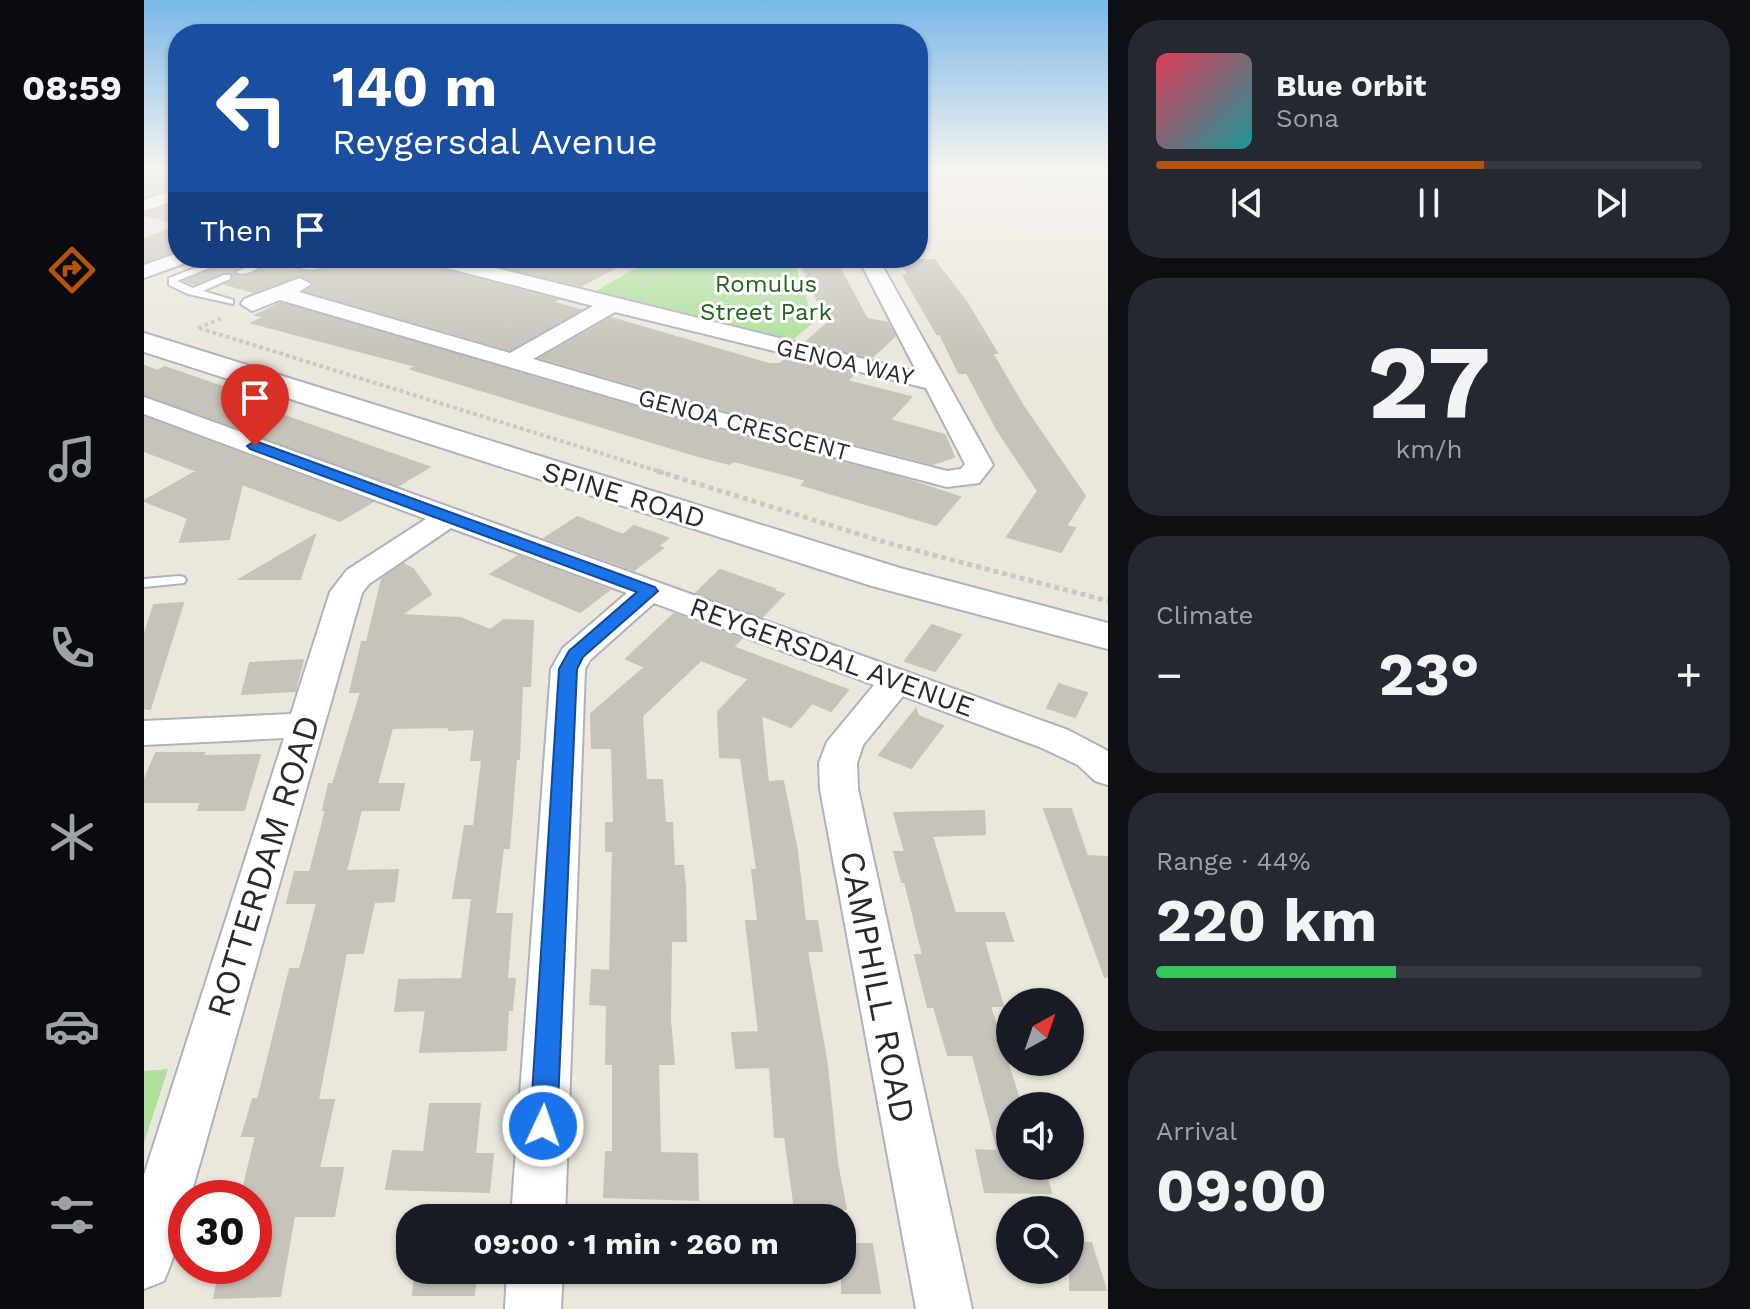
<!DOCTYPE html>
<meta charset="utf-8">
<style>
body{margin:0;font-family:"Work Sans",sans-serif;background:#242831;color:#f1f3f6;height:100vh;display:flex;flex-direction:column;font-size:30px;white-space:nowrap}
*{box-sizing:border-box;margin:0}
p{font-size:26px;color:#9ea1a6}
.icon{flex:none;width:44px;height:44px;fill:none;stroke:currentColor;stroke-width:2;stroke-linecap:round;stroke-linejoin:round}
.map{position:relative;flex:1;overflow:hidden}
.side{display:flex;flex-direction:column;gap:20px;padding:20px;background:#0d0f14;width:642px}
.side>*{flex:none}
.guide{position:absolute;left:24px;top:24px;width:760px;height:244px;border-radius:32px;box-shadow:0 2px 6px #0004;background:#1a4fa0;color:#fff;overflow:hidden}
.needle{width:52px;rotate:40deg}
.buttons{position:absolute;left:852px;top:988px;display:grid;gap:16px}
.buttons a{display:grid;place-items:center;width:88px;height:88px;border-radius:50%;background:#171b24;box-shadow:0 2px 6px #0004;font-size:40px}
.speed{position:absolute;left:24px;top:1180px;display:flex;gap:16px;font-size:40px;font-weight:700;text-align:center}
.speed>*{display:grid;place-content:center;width:104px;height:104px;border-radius:50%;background:#171b24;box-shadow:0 2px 6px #0004;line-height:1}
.speed .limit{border:12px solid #d22;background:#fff;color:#111}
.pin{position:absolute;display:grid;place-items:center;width:68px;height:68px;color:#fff;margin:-82px -34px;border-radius:50% 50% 50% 0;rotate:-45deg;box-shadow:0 0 8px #0007}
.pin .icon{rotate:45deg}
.me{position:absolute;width:88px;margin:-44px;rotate:3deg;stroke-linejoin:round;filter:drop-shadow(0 0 6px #0008)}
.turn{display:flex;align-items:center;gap:28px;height:168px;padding:0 32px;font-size:36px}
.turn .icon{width:104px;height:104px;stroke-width:2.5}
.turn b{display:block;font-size:56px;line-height:68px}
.then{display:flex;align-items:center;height:76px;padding:0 32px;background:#0003;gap:16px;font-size:30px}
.big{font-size:60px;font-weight:700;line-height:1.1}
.side .widget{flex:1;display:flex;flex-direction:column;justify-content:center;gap:12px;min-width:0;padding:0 28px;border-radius:32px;background:#242831}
.side .dial{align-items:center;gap:0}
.dial b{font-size:104px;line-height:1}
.song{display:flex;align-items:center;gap:24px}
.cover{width:96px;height:96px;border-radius:12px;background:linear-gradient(135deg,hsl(350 70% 55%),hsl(180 70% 35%))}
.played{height:8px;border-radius:4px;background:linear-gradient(90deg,#b45309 60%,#363941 60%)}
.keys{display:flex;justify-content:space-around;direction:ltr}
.heat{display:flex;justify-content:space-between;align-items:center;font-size:44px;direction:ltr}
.charge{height:12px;border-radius:6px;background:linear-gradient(90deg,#34c759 44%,#363941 0)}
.trip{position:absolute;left:252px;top:1204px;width:460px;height:80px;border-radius:32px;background:#171b24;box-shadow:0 2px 6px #0004;font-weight:700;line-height:80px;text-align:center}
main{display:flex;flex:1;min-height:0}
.menu{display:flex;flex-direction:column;width:144px;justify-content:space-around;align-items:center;background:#090b0e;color:#9ea1a6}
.menu .icon{width:56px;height:56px}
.menu .active{color:#b45309}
.menu b{font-size:36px;color:#f1f3f6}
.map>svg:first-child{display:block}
.green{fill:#ace09b}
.building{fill:#c7c3bc;stroke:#c7c3b6;stroke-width:2}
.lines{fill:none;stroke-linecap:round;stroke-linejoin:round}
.service-casing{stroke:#b0b1bd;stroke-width:4}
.minor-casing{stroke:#b0b1bd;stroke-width:4}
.secondary-casing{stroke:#b0b1bd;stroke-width:4}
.path-far2{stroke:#c8c8c8;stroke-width:3;stroke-dasharray:3 2;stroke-linecap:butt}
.path-far1{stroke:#c8c8c8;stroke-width:4;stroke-dasharray:4 3;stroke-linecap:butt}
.path{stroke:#c8c8c8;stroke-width:5;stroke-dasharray:5 4;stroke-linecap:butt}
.service{fill:#fff;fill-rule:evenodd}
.minor{fill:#fff;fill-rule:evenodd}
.secondary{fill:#fff;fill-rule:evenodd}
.route{fill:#1a73e8;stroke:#114b97;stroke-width:2}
.labels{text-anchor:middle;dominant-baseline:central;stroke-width:6;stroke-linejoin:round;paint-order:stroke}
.far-park-label{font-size:24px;fill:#25641d;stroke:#fff}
.far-street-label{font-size:24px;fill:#2a2a2a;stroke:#fff}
.street-label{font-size:28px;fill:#2a2a2a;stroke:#fff}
.near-street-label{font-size:34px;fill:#2a2a2a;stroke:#fff}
</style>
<main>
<nav class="menu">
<b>08:59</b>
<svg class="icon active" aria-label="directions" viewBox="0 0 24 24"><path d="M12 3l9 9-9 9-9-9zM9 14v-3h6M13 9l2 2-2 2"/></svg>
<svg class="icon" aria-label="music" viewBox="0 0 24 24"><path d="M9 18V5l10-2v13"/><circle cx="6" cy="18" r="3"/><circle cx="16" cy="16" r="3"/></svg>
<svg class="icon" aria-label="phone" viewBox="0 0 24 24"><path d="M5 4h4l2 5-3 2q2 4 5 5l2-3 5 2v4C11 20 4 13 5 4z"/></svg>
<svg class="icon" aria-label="climate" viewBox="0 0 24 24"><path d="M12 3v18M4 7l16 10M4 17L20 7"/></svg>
<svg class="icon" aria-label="car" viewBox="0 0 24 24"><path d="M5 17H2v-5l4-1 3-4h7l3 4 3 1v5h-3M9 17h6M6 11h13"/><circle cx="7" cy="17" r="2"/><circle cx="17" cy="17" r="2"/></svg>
<svg class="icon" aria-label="filters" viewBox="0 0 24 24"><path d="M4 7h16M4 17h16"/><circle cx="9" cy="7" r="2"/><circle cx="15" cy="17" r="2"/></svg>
</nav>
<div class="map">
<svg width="964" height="1309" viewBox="0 0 964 1309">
<rect width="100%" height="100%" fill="#ebe7dd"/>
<path class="green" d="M509,258H649L670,322L645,343L447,294Z
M24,1069L0,1143V1071Z"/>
<path class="building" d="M0,170H34V186L0,197Z
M34,203V224L0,215V214Z
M34,226V250L0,262V239Z
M93,258H116L91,269L89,273L96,276L128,266L167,273L186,266L180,259L148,258H274L279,265L413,300L408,302L436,310L366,350L162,291L170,283L157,275L109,292L81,284L89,279L86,272L51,284L41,281Z
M324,258H489L437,286Z
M655,258H690L723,319L744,323L751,336L727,358L662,342L687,320L681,318Z
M755,260H790L823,303L853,353H848L879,406L941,496L922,526L931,528L917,552L863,537L894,491L854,431L823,373H815L796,334H793L759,275H765Z
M137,303L521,416L754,477L816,497L792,525L658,485L662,480L590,461L585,464L551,455L267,369L272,366L108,323L120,317L112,315Z
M467,318L625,364H636L644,357L710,374L703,381L767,397L746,420L801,435L810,457L789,464L541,400L397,358Z
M0,366L13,371L21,367L87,390L79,394L285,467L254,486L0,394Z
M0,417L228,502L196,521L98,484L85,539L36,542L44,518L0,501L53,471L0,451Z
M433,517L479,535L490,526L524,538L514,546L519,548L490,570L401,538Z
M171,535L156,579H96Z
M374,556L465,590L436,612L347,574Z
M259,564L269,569L287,594L257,615L316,618L346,630L360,620L389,621L386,686H378L375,759H372L365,848H359L351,914H368L363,979H371L368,1010H364L362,1050L276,1052L282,1010L251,1011L255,980L318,979L328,898H309L321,826H330L338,760H327L331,729L305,730V727L248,728L233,784H260L255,810H217L202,871L254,870L250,901L230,902L219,953H202L174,1100H190L175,1168H199L190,1216H150L136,1296L70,1298L77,1266H110V1198H97L112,1136H98L109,1099H114L146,969H156L173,903H143L151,872H166L182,810H179L185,784H189L217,692H206L218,642H223L238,579Z
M576,570L631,589L630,591L640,594L618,617L552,593Z
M39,603L6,709L0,708V636L10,605Z
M530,614L597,639L589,647L704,690L687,711L668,703L647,727L617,715L624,782L639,781L653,851L661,921H673L678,951H663L683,1065L693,1163L702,1209L651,1210L641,1137H631L626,1067L592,1068L588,1033L615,1032L602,921H614L608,870H613L597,758L576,757L574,712L605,679L557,660L498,716L502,780H518L521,823H528L530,866H539L541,887L542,941H527L526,1020L530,1064H514L516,1153L553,1154L554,1200L460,1197L462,1152H469V1064H462L463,1005L446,1004L448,970L466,971L469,851H462V823H470L468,748H448L447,714L501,667L482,659Z
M788,625L817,635L791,671L761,661Z
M159,660L151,691L98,694L106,663Z
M915,684L943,693L931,717L903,708Z
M772,709L774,716L799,726L767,768L735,755Z
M12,753H60L59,756L116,755L100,810H54L57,802H0V781Z
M900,809H927L943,856L964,857V976L961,977Z
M840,811L841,834L788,836L811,913H860L869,941H840L859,1006H846L877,1106H866V1166H900L907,1193L841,1192L832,1150L854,1151L829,1055H804L790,1007H784L771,955H779L761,882H758L750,852H761L750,813Z
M286,1104H336L331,1154H349L345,1192L242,1189L249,1151L280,1152Z
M926,1243H947L962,1290H926Z
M698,1244H728L736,1293H698Z
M271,1270H332L330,1295H269Z"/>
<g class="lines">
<g class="service-casing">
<path id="service" d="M76,258H90L33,281L49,288L80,275H86V279L59,291L89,300V304L44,294L25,285V278Z
M123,258C142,258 159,266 178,262L183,265C160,278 148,259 127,263C115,265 104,278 92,272Z
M35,576L40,577L42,580L40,583L0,587V579Z"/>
</g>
<g class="minor-casing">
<path id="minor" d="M34,189V200L0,211V200Z
M34,253V258H47L44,262L0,278V265Z
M277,258H311L773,372L714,258H734L849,465L835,483L803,487L522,413L136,300L108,311L97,304L100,299L156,278L167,284L155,292L366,353L449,306L280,262ZM471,312L782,388L821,464L817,469L803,471L540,403L389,359Z
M0,397L924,730L964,751V785L951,781L934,765L898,748L759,696L719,745L713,763L714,789L828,1309H772L676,789L675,763L683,742L730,685L510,603L446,660L441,669L421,1218H367L407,669L419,648L483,593L307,528L225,584L218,593L46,1198H42C42,1226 30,1256 20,1281L0,1289V1175L140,738L0,745V721L147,714L186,592L203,570L282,519L0,414Z
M363,1270H419L417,1309H361Z"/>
</g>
<g class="secondary-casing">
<path id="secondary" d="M0,333L756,568L964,623V649L728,586L0,352Z"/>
</g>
<path class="path-far2" d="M496,287L543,258"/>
<path class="path-far1" d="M54,328L78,318
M55,328L520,473"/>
<path class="path" d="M513,471L740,542L964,601"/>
<use href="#service" class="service"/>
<use href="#minor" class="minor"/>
<use href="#secondary" class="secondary"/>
</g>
<linearGradient id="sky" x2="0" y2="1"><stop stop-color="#79b8e8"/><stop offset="0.48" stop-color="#f6f4f0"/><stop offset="1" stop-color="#f6f4f0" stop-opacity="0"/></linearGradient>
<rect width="964" height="353" fill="url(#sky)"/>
<path class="route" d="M111,441L511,587L514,591L439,657L433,669L413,1126L409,1135L399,1138L390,1135L386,1126L415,669L425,651L493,592L106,449L103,446Z"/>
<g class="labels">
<g class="far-park-label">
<text x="622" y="284">Romulus<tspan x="622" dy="28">Street Park</tspan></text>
</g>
<g class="far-street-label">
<text transform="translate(701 362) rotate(13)">GENOA WAY</text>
<text transform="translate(600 425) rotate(15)">GENOA CRESCENT</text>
</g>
<g class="street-label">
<text transform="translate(480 495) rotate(17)">SPINE ROAD</text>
<text transform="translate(688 657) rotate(20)">REYGERSDAL AVENUE</text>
</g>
<g class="near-street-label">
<text transform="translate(119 866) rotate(-73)">ROTTERDAM ROAD</text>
<text transform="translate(734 987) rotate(79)">CAMPHILL ROAD</text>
</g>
</g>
</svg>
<div class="buttons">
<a><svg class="needle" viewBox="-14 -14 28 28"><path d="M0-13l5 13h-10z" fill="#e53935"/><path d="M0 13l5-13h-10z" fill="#9ea1a6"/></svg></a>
<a><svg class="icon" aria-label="sound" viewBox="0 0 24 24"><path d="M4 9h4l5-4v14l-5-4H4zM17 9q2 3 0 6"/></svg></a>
<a><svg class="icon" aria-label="search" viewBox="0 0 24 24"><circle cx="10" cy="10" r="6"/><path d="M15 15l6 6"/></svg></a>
</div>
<div class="speed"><div class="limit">30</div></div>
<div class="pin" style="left:111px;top:446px;background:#d93025"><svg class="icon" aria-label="arrive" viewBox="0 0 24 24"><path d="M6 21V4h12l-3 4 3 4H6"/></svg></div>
<svg class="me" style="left:399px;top:1126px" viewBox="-20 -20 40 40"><circle r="17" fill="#1a73e8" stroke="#fff" stroke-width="3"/><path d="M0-11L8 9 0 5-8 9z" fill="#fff"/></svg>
<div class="trip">09:00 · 1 min · 260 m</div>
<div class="guide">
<div class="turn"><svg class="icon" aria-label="left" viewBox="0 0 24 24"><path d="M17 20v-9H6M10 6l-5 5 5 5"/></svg><div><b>140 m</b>Reygersdal Avenue</div></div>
<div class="then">Then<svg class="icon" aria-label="arrive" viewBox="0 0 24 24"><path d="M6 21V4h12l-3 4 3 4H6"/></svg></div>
</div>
</div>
<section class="side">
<div class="widget">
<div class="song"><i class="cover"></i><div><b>Blue Orbit</b><p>Sona</p></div></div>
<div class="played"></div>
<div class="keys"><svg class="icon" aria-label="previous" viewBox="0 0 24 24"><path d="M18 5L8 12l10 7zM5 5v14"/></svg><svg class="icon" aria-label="pause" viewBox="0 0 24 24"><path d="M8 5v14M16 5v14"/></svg><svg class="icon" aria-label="next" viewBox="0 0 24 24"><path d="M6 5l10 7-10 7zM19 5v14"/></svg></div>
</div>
<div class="widget dial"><b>27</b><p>km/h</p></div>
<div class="widget"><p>Climate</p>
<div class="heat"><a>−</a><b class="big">23°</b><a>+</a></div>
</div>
<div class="widget"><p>Range · 44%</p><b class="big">220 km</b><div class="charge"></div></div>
<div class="widget"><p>Arrival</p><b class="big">09:00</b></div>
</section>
</main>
